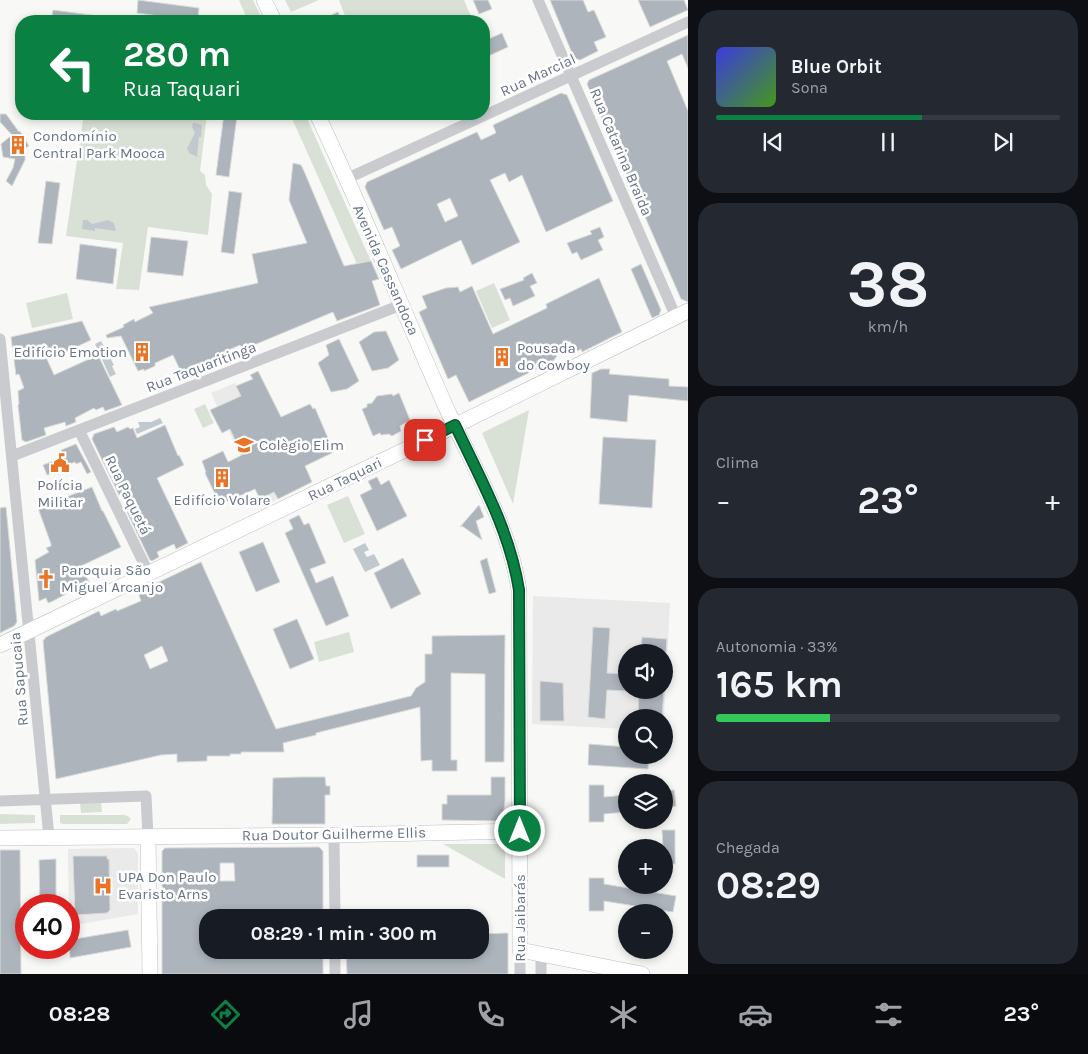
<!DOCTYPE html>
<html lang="pt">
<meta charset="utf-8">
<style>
body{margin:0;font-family:Karla,sans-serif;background:#242831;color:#f1f3f6;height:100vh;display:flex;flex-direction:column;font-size:19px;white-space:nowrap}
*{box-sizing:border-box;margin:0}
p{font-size:16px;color:#9ea1a6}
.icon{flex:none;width:28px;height:28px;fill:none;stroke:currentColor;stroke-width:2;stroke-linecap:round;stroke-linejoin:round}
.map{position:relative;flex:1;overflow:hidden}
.details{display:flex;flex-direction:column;gap:10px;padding:10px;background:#0d0f14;width:400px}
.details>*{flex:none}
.banner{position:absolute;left:15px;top:15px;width:475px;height:105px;border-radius:20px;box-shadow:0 2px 8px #0003;background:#0b8043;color:#fff;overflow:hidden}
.controls{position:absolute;left:618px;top:644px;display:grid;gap:10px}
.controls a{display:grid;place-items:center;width:55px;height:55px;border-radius:50%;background:#171b24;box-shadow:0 2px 8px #0003;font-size:25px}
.speed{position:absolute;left:15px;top:894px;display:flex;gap:10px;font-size:25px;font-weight:700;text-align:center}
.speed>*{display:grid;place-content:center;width:65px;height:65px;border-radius:50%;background:#171b24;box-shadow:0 2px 8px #0003;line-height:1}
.speed .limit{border:8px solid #d22;background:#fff;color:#111}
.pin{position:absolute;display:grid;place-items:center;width:42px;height:42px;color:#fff;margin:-21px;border-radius:10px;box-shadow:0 2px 8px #0006}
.me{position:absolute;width:55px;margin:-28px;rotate:0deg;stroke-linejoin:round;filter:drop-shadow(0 0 4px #0008)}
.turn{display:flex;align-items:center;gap:18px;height:105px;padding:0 25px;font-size:22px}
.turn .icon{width:65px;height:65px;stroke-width:2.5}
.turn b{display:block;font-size:35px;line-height:42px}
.big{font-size:38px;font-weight:700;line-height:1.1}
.details .widget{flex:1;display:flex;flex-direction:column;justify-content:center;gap:8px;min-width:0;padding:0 18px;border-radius:20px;background:#242831}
.details .dial{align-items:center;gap:0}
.dial b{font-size:65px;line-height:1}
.song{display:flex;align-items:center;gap:15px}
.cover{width:60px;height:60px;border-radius:8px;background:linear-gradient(135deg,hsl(240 70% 55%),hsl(100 70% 35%))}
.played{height:5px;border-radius:2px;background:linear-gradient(90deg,#0b8043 60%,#363941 60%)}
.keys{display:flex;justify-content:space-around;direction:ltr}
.heat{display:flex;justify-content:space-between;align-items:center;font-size:28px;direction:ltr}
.charge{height:8px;border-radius:4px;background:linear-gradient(90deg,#34c759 33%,#363941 0)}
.trip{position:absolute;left:199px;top:909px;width:290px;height:50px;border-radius:20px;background:#171b24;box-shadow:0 2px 8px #0003;font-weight:700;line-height:50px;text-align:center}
.tab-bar{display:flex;height:80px;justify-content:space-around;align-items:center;background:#090b0e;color:#9ea1a6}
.tab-bar .icon{width:35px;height:35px}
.tab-bar .active{color:#0b8043}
.tab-bar b{font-size:22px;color:#f1f3f6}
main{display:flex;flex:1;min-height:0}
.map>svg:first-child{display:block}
.built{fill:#e9eae9;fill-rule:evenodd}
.green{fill:#d9e1d7}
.water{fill:#c1c9cf}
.building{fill:#adb4bb;stroke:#dadbd8;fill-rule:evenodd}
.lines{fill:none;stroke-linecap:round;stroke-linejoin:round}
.secondary-casing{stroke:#bbbec4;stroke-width:16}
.street{stroke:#c9cbcf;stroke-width:11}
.secondary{stroke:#fff;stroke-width:15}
.route-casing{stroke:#07532c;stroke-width:12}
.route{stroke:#0b8043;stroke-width:9}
.labels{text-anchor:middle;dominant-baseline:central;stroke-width:5;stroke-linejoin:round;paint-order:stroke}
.street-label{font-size:15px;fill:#677488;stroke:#fff}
.poi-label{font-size:15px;fill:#677488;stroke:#fff;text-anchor:start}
</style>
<main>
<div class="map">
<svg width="688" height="974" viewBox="0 0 688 974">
<rect width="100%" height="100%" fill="#f8f9f6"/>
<path class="built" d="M235,383L263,440L251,442L278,499L264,506L211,393Z
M533,596L670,603L664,719V718H626V729L532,724ZM626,652H664V690H626Z
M134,848L138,853V914L69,926L68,849Z"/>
<path class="green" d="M239,0H253L263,21H248Z
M285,0H319L291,12Z
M339,0H464L473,21H347Z
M55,114H207L200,171L205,175L206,185L212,194L208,235L148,227L139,290L116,289L123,243L66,236L83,119Z
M290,114H305L371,261L357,264Z
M494,283L510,320L492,328L476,291Z
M67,293L73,319L32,328L26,303Z
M205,404L214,423L203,428L194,409Z
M529,410L513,504L482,433Z
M348,496L365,534L344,543L327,505Z
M349,632L354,652L319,662L314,642Z
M101,801L102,812L81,813L80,802Z
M0,814L35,815V823L0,824Z
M60,815H124L128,816L131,819L127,824H63L60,823Z
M443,844H505V879Z"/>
<path class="water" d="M193,123L202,125L201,137H199L197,157L189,153L187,148L195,133L192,127Z
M83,220H87L92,224L108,220L114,223L116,231L95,228V231L82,229Z
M101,341L114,365L112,366L116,374L110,377L95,344Z
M160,418L163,423L137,434L135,429L140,427L138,422H151Z
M365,543L369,550L364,552L367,557L374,554L380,565L365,572L353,549Z"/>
<path class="building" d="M138,0L199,8L198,21L137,13Z
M473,0H488L492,9L479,14Z
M550,0H583L588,12L594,10L606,37L594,42L598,51L580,60L574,58Z
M638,0H684L688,10L650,27Z
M53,10L98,16V21H51Z
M338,12L342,21H318Z
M502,33L508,47L484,58V41Z
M688,35V68L682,54L667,61L688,111V302L681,299L587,84L589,80Z
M561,93L567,95L613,201L546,232L522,175L509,182L505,173L490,180L520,242L472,265L461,240L401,269L392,250L400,246L392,227L384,230L365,187L367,182L477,132L481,140L496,133L493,125ZM450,198L458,216L445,222L437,204Z
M0,114H6L19,132L20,131L29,146L25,148V160L12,186L6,181L13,168L15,159L3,157L1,144L12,135L0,122Z
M224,114L237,116L229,177L216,175Z
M293,163L301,165L304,171L344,266L371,261L379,279L372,281L380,305L337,321L333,312L254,345L255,347L244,352L240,345L226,351L229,357L200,371L199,368L183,376L173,355L155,363V366L144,371V369L138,371L121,336L107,338L106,335L124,327L123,325L134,319L135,322L153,313L149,307L258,283L252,254L307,243L289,200Z
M46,181L60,183L52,244L38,243Z
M229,191L242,193L234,254L221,252Z
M600,227L604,237L598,240L603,250L581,260L577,252L572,254L567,243L592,234L590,231Z
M151,237L188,241L183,276L147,272Z
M80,244L117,249L113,284L76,279Z
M641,264L661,310L659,315L652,318L631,269Z
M532,273L537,283L530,286L535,296L513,306L510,298L505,300L500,289L524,280L523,278Z
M599,278L622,332L582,352L581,349L575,352L570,341L559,347L557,356L553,361L469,402L456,375L448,379L419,312L427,308L422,296L446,288L458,287L460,292L472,286L493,334L547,308L546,304Z
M82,321L91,340L57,356L43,351L51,368L54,375L98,355L122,405L105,411L103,407L96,410L94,408L75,418L76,422L66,426L65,422L44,428L46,435L26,442L22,440L18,405L19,404L18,391L24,388L19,374L16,375L11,337Z
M386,331L399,360L388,368L372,371L359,342L374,332Z
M339,339L359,381L347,389L331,392L318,363L329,355L326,345Z
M601,369H610L609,374L669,379V386L688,387V401L629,395L627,422L590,418L592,373Z
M258,371L281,417L310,404L313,409L315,408L334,452L305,466L312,482L278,499L274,492L260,499L255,489L222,504L217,493L215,494L205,473L206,472L202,461L223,451L228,462L242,455L230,429L222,433L210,410L241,396L236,386L253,379L250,375Z
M399,393L410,420L400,426L401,431L392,436L389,434L381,435L380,433L373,436L362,409L367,407V404L372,403L377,396L392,394L393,396Z
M165,425L178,456L179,455L184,465L157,478L188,543L176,549L174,544L157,552L159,557L152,561L150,560L127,512L130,511L121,493L119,495L92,439L94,434L114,427L117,432L128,427L130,429L133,428L137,438Z
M603,437L656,440L652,508L599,504Z
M76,444L91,472L87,474L81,462L76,464L75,462L57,469L58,471L47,475L43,465L64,457L61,450Z
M377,477L381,485L389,480L407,516L377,531L360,495L372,489L368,481Z
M92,487L102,511H103L121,547L81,566L89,582L53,601L48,603L46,598L39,601L35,560L49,552L46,548L51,546V544L38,508Z
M479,505L484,517L476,521L482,540L462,526L460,527Z
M6,507L17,622L14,626L0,633V508Z
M299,515L304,525L309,523L326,563L310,569L316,583L333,576L349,616L326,626L285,533L293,529L289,520Z
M263,542L280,582L256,592L239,552Z
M403,558L421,594L391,609L374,573Z
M487,558L496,592L489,594L480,561Z
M201,562L276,729L411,696L416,688L425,682V654H432V636L505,635L504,762H485V674L451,673V760H457V771H432V760L421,761L420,707L316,733V735L283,743L284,752H241V754H230V756H207V761L177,762V754L161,755L56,779L43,641L46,637L99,611L101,616L116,609L117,611L141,601L138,592ZM162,646L168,661L150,669L144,655Z
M297,619L314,659L290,669L273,629Z
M593,627L610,628L607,673L626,674V691L607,690L605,719L588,717Z
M642,637L667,639L666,652H641Z
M540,681L563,683L564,721H540Z
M639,690H664L662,718H638Z
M589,744L626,747V755H649L648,769L588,765Z
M300,777H325L326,786H330V795H325V824H272L273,778Z
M491,777H505V801L502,821L442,820V804H447V795H491Z
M589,785H604V797L626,795V812L604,814V822H589Z
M674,790L676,806L664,808V791Z
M662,830H675V864H664Z
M319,847L323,851V918H208V950H215V952L220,953H235V950H323V974H162V851L165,848ZM220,863H234L235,881H220Z
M0,850H20L21,974H0Z
M417,855H449V867H417Z
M73,856H107V859H109L110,910L107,913L75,915Z
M56,859V905H40L39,860Z
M589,878H604V884L676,896L673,912L604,901V911H589Z
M69,925H73L75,939L128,930L131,947L70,958Z
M508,933V974H347L346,950H480V934Z"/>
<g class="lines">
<g class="secondary-casing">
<path id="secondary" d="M264,0L274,21
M317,114C362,209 402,308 445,405C472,465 509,524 519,590L520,950L642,974
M0,645L442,432L688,311
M148,837L150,974
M0,838L334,835L520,831"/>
</g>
<path class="street" d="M538,0L676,317
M346,179L688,22
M0,339L49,837
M79,430L149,574
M12,456L401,305
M0,801L146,796L148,837
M334,835L335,918
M335,950V974
M520,950V974
M541,954V974"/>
<use href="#secondary" class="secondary"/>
</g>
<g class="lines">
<g class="route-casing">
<path id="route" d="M425,440L455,425C480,478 510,531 519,590L520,831"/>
</g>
<use href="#route" class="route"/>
</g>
<defs>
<g id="building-bare" transform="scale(1.5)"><path d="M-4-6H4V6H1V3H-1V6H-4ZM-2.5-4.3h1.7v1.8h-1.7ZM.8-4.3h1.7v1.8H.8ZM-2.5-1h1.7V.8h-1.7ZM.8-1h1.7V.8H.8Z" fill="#e97426" stroke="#fff" stroke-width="2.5" paint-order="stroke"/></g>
<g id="school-bare" transform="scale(1.5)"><path d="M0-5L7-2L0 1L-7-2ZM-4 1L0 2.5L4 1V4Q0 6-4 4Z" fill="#e97426" stroke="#fff" stroke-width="2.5" paint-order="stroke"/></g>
<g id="civic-bare" transform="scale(1.5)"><path d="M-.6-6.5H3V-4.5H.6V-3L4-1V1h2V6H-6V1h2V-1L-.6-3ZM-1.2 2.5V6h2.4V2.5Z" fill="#e97426" stroke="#fff" stroke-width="2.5" paint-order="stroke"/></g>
<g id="church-bare" transform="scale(1.5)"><path d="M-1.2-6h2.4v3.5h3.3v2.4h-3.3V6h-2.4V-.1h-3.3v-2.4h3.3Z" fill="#e97426" stroke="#fff" stroke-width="2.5" paint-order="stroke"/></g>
<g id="hospital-bare" transform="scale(1.5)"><path d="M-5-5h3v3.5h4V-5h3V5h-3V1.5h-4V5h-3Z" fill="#e97426" stroke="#fff" stroke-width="2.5" paint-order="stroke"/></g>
</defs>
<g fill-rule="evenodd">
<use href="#building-bare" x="18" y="145"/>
<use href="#building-bare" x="142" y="352"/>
<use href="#building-bare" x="502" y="357"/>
<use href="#school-bare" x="244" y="445"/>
<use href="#civic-bare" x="60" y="463"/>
<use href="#building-bare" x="222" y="478"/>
<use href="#church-bare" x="46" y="579"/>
<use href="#hospital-bare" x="103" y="886"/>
</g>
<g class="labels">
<g class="street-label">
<text transform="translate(538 75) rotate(-25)">Rua Marcial</text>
<text transform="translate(621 152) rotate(67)">Rua Catarina Braida</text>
<text transform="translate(386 270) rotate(66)">Avenida Cassandoca</text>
<text transform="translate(201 367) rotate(-21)">Rua Taquaritinga</text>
<text transform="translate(345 479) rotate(-26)">Rua Taquari</text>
<text transform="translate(128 495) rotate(64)">Rua Paquetá</text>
<text transform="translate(19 679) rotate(-95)">Rua Sapucaia</text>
<text transform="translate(334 834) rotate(-1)">Rua Doutor Guilherme Ellis</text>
<text transform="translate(520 918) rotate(-90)">Rua Jaibarás</text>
</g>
<g class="poi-label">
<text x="33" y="136">Condomínio<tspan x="33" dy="17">Central Park Mooca</tspan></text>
<text x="517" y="348">Pousada<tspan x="517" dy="17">do Cowboy</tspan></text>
<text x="127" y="352" text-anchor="end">Edifício Emotion</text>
<text x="259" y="445">Colègio Elim</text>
<text x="60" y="485" text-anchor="middle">Polícia<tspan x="60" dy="17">Militar</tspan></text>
<text x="222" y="500" text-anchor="middle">Edifício Volare</text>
<text x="61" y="570">Paroquia São<tspan x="61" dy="17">Miguel Arcanjo</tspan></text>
<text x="118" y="877">UPA Don Paulo<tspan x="118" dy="17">Evaristo Arns</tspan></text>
</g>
</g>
</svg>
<div class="controls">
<a><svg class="icon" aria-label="sound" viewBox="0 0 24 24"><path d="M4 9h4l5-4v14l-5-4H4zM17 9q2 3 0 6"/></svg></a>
<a><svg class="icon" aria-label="search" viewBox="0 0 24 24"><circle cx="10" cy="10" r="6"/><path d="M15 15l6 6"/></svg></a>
<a><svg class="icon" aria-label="layers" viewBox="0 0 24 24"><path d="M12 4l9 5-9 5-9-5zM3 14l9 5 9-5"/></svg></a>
<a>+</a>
<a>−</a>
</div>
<div class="speed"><div class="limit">40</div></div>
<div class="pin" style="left:425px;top:440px;background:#d93025"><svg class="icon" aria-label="arrive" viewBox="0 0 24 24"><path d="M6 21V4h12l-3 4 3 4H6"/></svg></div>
<svg class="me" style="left:520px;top:831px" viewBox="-20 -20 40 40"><circle r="17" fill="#0b8043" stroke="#fff" stroke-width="3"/><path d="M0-11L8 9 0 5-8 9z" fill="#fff"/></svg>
<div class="trip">08:29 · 1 min · 300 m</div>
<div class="banner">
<div class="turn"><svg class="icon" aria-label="left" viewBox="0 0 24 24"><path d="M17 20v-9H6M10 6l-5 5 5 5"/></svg><div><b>280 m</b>Rua Taquari</div></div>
</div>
</div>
<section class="details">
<div class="widget">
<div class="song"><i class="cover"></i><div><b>Blue Orbit</b><p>Sona</p></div></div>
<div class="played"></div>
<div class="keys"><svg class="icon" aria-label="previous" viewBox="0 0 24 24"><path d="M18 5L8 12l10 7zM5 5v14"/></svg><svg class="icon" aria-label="pause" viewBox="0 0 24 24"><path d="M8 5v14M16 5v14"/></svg><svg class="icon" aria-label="next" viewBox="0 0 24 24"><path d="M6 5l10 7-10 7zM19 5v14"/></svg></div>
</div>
<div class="widget dial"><b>38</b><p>km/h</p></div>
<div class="widget"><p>Clima</p>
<div class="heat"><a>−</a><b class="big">23°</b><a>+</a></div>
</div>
<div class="widget"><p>Autonomia · 33%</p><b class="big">165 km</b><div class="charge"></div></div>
<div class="widget"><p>Chegada</p><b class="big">08:29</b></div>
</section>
</main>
<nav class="tab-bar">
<b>08:28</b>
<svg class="icon active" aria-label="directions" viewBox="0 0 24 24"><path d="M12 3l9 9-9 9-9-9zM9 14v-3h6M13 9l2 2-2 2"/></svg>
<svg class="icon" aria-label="music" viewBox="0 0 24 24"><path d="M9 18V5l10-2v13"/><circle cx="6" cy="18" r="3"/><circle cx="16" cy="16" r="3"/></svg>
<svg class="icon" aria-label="phone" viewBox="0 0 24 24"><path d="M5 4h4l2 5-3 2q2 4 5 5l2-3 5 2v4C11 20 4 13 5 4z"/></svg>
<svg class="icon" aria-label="climate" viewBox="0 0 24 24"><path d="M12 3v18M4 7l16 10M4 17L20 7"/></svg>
<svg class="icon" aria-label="car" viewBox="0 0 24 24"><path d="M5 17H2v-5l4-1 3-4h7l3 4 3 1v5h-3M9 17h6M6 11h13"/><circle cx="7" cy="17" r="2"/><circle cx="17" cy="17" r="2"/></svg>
<svg class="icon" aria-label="filters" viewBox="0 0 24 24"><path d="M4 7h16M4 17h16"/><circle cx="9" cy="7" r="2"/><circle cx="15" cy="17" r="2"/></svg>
<b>23°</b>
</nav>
